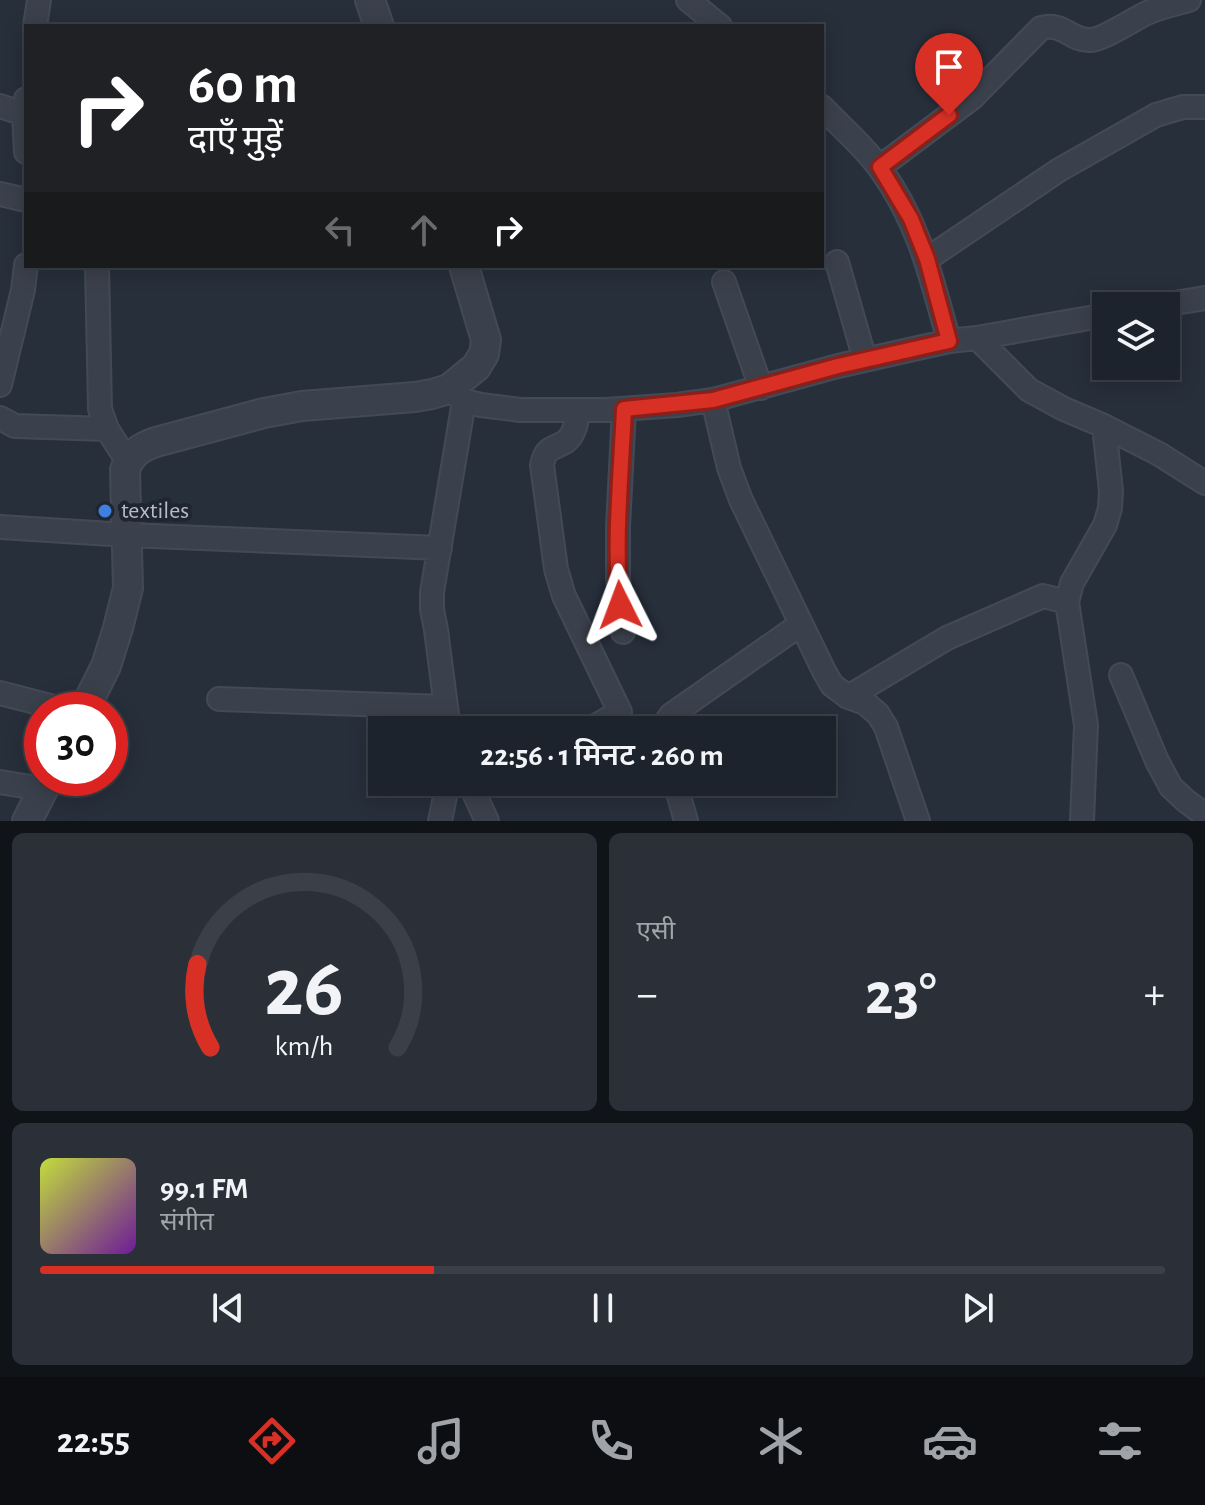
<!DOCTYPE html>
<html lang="hi">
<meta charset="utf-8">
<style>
body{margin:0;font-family:"Alegreya Sans","Noto Sans Devanagari",sans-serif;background:#2a2f38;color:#f1f3f6;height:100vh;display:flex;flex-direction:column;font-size:30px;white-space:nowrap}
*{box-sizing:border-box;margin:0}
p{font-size:26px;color:#a0a4a9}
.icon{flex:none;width:44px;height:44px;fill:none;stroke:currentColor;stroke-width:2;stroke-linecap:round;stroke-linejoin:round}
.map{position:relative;height:821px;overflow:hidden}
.sheet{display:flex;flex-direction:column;gap:12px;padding:12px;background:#101318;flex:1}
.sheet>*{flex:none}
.banner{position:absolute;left:24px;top:24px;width:800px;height:244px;border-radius:0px;box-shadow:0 4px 20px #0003,0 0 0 2px #3b4048;background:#202124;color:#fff;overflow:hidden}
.fabs{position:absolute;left:1092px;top:292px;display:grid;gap:16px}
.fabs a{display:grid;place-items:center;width:88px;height:88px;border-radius:0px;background:#1d232c;box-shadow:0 4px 20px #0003,0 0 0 2px #3b4048;font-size:40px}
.speed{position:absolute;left:24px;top:692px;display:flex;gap:16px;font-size:40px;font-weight:700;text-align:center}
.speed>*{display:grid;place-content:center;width:104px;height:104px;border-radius:50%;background:#1d232c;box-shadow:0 4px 20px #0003,0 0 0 2px #3b4048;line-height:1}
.speed .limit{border:12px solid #d22;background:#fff;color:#111}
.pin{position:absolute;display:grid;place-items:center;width:68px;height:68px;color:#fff;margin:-82px -34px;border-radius:50% 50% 50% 0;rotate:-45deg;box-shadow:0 0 8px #0007}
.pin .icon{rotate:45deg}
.me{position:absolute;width:88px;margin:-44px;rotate:357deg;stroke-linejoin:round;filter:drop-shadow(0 0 6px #0008)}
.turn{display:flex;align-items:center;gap:28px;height:168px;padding:0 32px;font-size:36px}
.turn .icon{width:104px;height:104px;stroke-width:2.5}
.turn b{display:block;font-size:56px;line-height:68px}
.lanes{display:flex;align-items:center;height:76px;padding:0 32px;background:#0003;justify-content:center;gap:40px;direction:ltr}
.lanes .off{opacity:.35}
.big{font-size:60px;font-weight:600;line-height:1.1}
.sheet .card{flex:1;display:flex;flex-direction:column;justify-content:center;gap:12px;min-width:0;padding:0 28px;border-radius:12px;background:#2a2f38}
.sheet .dial{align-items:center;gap:0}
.dial svg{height:208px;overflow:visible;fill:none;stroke:#3b4048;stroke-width:7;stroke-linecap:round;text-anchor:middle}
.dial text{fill:#f1f3f6;stroke:none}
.song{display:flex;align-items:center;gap:24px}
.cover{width:96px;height:96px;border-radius:12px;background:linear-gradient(135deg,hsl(70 70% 55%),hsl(280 70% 35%))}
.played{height:8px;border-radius:4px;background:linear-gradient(90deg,#d93025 35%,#3b4048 35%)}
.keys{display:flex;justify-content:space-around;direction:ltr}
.heat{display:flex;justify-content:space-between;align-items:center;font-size:44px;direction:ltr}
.sheet .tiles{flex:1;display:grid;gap:12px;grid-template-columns:1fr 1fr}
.card:last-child{grid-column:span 2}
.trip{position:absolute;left:368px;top:716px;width:468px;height:80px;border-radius:0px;background:#1d232c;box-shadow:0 4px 20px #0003,0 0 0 2px #3b4048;font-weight:600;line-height:80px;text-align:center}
.tab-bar{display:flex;height:128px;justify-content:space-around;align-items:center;background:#0c0e12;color:#a0a4a9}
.tab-bar .icon{width:56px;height:56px}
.tab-bar .active{color:#d93025}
.tab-bar b{font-size:36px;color:#f1f3f6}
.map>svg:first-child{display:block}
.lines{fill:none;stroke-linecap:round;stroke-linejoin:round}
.minor-casing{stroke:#444a55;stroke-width:26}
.tertiary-casing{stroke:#444a55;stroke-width:32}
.minor{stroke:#3b414c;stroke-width:22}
.tertiary{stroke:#3b414c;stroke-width:28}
.route-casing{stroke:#8d1f18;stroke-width:20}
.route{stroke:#d93025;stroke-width:14}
.shop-dot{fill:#3f7fe0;stroke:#202631;stroke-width:3}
.labels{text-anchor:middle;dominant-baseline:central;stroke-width:8;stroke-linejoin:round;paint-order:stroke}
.poi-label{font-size:24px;fill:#b7bcc7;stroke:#202631;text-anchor:start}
</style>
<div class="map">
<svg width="1205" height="821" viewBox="0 0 1205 821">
<rect width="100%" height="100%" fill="#272f3b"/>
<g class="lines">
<g class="minor-casing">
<path id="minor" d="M688,0L720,26
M35,26L39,0
M26,99L24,114L26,152
M0,106L24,114
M822,107C841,127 865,147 881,170C919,222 932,280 949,341
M880,167L972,98L1041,28C1063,22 1070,40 1089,40C1101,41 1134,19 1147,13C1160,7 1175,4 1189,0
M0,194L26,200
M927,259L1059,170L1156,115L1183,107H1205
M837,262L865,360
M97,266L100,409L107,429L128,462
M724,282L761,388
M1156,306L1205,298
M977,338L1029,390L1064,409L1104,426L1159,454L1205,483
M0,385L23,290L26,265
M449,389L464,401L481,405L520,410H606L677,405L713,400L838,366L949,341L977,338L1106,315
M713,400L729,468L741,500L824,671L832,685L848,697L865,703L878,714L886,727L918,821
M578,410C577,421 575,435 565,442C552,450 546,446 542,465L556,569L564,596L620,712L588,730
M0,418L15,426L107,429
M0,527L127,535L440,548
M623,632L618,578V527L624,409
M1121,675L1157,761L1171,787L1186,801L1205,815
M0,693L66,710
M848,697L947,638L1043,596L1067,602
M219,699L446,707
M449,730L436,630L432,609V592L464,401
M664,730V725L671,715L801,624
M0,782L43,789
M469,782L487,821
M675,782L686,821
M440,821L448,782
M1082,821L1086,725L1067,602L1072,583L1105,525L1110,508L1111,491L1104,426"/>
</g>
<g class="tertiary-casing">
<path id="tertiary" d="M370,0L379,26
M84,710L106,666L118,628L128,588L125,470C130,454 141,447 156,442L264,413L302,406L415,397L432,394L449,389L476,367L484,354L486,340L464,266
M27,821L49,778"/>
</g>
<use href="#minor" class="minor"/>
<use href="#tertiary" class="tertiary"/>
</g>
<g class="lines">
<g class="route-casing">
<path id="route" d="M620,605C614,540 621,474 624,409L713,400L838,366L949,341L927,259L911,219L880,167L949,115"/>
</g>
<use href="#route" class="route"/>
</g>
<circle class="shop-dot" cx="105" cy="511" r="8"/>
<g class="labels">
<g class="poi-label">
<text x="121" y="511">textiles</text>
</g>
</g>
</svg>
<div class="fabs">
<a><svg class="icon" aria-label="layers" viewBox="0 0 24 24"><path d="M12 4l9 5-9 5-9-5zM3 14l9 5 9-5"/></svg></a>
</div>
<div class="speed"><div class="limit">30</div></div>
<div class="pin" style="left:949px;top:115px;background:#d93025"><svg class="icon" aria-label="arrive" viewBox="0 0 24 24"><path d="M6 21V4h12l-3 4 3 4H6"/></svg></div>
<svg class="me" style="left:620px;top:605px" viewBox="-20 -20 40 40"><path d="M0-17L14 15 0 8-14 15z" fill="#d93025" stroke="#fff" stroke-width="4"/></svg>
<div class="trip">22:56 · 1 मिनट · 260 m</div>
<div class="banner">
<div class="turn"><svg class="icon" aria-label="right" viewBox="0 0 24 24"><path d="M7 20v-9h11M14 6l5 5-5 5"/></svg><div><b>60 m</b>दाएँ मुड़ें</div></div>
<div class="lanes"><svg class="icon off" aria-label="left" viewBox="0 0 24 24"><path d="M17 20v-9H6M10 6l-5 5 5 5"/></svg><svg class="icon off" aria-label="ahead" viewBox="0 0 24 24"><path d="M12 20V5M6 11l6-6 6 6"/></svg><svg class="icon" aria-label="right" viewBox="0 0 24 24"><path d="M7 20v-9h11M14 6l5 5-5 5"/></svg></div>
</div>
</div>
<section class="sheet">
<div class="tiles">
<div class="card dial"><svg viewBox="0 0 100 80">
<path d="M14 69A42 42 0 1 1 86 69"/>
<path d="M14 69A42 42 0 0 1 9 37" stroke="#d93025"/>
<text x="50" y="56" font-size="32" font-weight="700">26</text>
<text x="50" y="72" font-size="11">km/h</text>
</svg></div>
<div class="card"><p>एसी</p>
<div class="heat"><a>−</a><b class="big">23°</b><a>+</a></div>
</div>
<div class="card">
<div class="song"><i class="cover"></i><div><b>99.1 FM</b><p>संगीत</p></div></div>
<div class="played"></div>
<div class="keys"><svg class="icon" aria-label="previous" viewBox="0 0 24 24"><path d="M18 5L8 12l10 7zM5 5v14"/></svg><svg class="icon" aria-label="pause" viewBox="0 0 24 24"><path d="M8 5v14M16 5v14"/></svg><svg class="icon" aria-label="next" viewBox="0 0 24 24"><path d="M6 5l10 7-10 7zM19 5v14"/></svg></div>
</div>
</div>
</section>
<nav class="tab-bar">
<b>22:55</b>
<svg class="icon active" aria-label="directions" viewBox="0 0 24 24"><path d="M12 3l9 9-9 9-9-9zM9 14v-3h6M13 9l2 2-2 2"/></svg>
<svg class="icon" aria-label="music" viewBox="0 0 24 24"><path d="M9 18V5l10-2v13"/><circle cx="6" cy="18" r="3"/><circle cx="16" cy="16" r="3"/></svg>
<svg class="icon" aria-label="phone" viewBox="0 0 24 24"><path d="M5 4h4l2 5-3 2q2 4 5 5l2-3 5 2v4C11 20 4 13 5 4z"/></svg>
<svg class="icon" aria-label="climate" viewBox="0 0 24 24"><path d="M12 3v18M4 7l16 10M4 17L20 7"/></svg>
<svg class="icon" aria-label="car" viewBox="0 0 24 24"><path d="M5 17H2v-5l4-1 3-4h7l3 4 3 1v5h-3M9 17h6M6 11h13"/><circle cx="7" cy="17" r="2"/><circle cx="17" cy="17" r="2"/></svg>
<svg class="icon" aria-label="filters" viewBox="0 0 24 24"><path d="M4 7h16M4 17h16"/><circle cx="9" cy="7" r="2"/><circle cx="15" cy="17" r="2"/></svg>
</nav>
